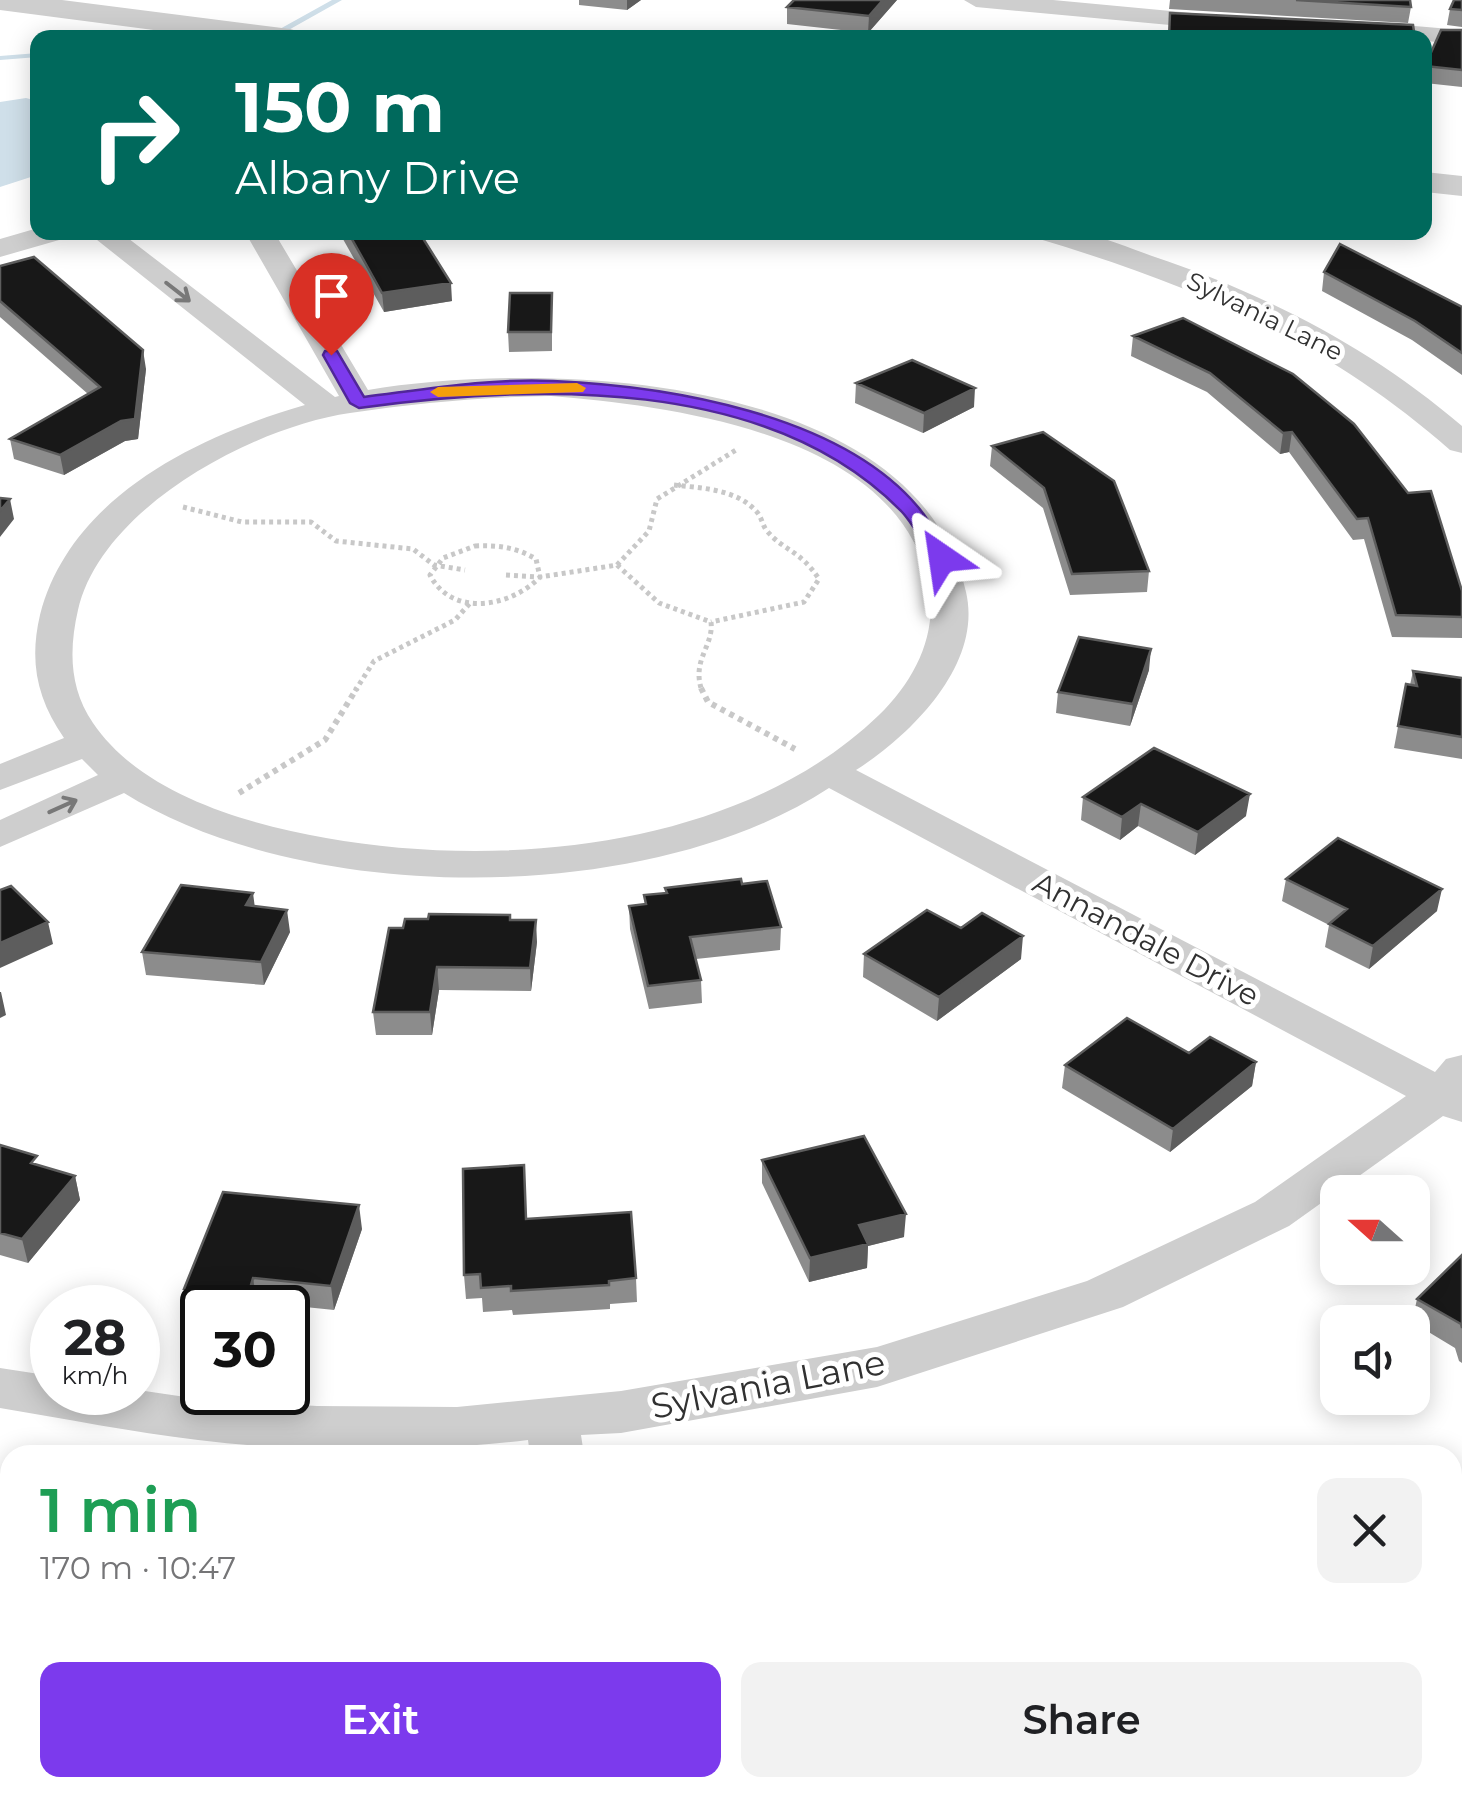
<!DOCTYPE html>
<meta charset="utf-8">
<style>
:root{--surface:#fff;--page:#f2f2f2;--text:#202124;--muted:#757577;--accent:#7c3aed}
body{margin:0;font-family:Montserrat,sans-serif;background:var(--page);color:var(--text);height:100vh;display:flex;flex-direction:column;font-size:38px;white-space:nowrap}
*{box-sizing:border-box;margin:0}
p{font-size:32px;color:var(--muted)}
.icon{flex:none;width:55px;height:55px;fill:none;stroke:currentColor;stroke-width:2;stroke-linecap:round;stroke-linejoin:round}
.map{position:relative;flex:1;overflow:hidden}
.drawer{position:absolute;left:0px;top:1445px;width:1462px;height:352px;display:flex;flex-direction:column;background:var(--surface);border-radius:30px 30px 0 0;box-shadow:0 5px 25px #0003}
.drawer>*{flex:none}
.banner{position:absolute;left:30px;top:30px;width:1402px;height:210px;border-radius:20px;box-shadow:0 5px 25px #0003;background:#00695c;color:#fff;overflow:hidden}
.needle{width:65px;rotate:291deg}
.controls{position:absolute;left:1320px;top:1175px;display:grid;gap:20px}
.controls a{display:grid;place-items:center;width:110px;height:110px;border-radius:20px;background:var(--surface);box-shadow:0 5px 25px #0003;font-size:50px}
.speed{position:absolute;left:30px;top:1285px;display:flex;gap:20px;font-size:50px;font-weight:700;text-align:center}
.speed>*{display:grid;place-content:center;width:130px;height:130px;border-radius:50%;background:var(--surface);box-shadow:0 5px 25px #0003;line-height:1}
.speed small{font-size:25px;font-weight:400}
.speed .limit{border:5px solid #111;border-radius:15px;background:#fff;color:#111}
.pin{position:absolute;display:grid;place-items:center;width:85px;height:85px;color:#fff;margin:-102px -42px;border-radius:50% 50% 50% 0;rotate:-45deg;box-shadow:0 0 10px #0007}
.pin .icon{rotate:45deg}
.me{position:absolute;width:110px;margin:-55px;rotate:328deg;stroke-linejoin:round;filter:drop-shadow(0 0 8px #0008)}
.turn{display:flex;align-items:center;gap:35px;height:210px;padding:0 40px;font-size:45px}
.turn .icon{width:130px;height:130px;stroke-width:2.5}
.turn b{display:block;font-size:70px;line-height:85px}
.round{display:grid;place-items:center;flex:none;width:105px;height:105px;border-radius:20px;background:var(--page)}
.summary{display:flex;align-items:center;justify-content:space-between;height:170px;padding:0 40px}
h1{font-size:60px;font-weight:600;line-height:75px;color:#1e9e55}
.action{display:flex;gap:20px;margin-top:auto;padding:20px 40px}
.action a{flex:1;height:115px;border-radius:20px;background:var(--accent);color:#fff;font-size:40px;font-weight:600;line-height:115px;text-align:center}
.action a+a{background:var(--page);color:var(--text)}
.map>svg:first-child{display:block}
.water{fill:#cfdfe9}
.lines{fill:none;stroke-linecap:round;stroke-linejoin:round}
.stream{fill:#cfdfe9;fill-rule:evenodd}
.path-far1{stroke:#c8c8c8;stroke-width:5;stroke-dasharray:4 4;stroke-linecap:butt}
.path{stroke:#c8c8c8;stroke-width:6;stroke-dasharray:5 5;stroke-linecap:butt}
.minor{fill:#cecece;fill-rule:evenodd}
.tertiary{fill:#cecece;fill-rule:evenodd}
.wall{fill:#8c8c8c}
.shaded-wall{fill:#5d5d5d}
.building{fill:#181818;stroke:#5d5d5d;stroke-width:2.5}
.oneway{stroke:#787878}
.route{fill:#7c3aed;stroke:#51269a;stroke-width:2.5}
.slow{fill:#f59e0b}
.labels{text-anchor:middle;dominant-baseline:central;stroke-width:10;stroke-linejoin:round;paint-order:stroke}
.far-street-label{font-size:25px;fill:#313131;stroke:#fff}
.street-label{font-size:30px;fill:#313131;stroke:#fff}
.near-street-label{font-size:35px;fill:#313131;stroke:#fff}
</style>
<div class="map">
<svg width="1462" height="1797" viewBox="0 0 1462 1797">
<rect width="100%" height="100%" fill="#fff"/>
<path class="water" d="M 26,98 L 37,101 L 37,175 L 0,187 L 0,102 Z"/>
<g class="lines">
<path class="stream" d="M 332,0 L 342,0 L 276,37 L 269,35 Z
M 38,53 L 38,57 L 0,60 L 0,56 Z"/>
<path class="path-far1" d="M 674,485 C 701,488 736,489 756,511 C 762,517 762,525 767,531 C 784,551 800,550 819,579 L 804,602 L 711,622
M 183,507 L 242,522 L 311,522 L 336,541 L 413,549 L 434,565 L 465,570
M 475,546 C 497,545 516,547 536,559 L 540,577 C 511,607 452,618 430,575 L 443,558 Z
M 617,565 L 649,531 L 657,499 L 736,450
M 506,575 L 540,577 L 617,565 L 659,603 L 711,622 C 714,646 691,660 702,691
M 355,691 L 374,661 L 455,620 L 471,602"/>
<path class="path" d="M 701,688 L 708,702 L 795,749
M 239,793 L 325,740 L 357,688"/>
<path class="minor" d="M 964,0 L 1053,0 L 1224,16 L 1236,23 L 1224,30 L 976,7 Z
M 1355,21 L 1462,30 L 1462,44 L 1425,41 L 1425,38 L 1346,33 L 1343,28 Z
M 38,228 L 38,232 L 70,232 L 66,238 L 0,257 L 0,239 Z
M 87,232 L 120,232 L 335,397 L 339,396 L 245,232 L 274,232 L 368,390 C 544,360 916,372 966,592 C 983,664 911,735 856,770 L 1435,1072 L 1446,1059 L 1462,1055 L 1462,1122 L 1443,1116 L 1289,1226 L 1123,1307 L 877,1387 L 621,1433 L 581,1435 L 584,1455 L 530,1455 L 528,1440 C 420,1453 306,1453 198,1440 C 132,1432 66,1419 0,1408 L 0,1368 L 52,1376 L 52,1392 L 138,1390 L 199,1399 L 317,1406 L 457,1407 L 621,1391 L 877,1347 L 1087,1281 L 1255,1202 L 1406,1096 L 829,788 C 649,906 307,907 124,793 L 0,847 L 0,820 L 98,775 L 82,759 L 0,790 L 0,764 L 64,738 C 37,699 29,662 40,615 C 70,497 198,436 305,405 ZM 551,396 C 673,406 896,434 928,581 C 939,632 916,679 879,715 C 741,848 506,870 326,838 C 246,824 141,794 93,723 C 69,688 69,649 78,610 C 101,508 253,427 350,413 C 416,403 483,397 551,396 Z
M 1032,232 C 1047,232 1064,230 1078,233 C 1103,236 1129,248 1152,256 C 1266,294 1371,348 1462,426 L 1462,453 L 1450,450 C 1326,341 1193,285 1036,238 Z
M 428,1788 L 490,1788 L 485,1797 L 423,1797 Z"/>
<path class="tertiary" d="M 0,0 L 62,0 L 290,29 L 301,32 L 305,38 L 215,38 L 0,10 Z
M 1425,172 L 1462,176 L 1462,196 L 1425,192 Z"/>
</g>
<path class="wall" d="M 579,0 L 641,0 L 627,10 L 579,5 Z
M 897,0 L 868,33 L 787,24 L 787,7 Z
M 1170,0 L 1410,0 L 1411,7 L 1408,23 L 1169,9 Z
M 1462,0 L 1462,27 L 1447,25 L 1450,9 Z
M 1462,30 L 1462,87 L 1425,83 L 1425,64 Z
M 339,232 L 419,232 L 452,301 L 384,312 Z
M 0,266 L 146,369 L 138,439 L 125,441 L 64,475 L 14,459 L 10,439 L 88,394 L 0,317 Z
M 1324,272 L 1462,307 L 1462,375 L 1412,340 L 1322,291 Z
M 552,293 L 552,351 L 509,352 L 508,332 Z
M 1183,318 L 1462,591 L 1462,638 L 1392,637 L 1364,539 L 1353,540 L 1289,452 L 1280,454 L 1207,392 L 1131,356 L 1133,336 Z
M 856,383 L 974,407 L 923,433 L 855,403 Z
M 992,446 L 1149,571 L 1147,592 L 1070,595 L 1043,508 L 990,466 Z
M 1149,670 L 1130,726 L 1056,713 L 1058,692 Z
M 1413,671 L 1462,678 L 1462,759 L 1394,748 L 1406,684 L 1410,685 Z
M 1083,797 L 1246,816 L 1195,855 L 1138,826 L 1120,840 L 1081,820 Z
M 1286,879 L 1437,911 L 1369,969 L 1325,947 L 1329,925 L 1282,901 Z
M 742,884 L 781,927 L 780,950 L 696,959 L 701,980 L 702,1003 L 649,1009 L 630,929 L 629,906 L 645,904 L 644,895 L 666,893 L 665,888 Z
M 254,906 L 290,932 L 264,985 L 146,975 L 142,952 Z
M 511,920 L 537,942 L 531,991 L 439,990 L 432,1035 L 376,1035 L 373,1012 L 403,928 Z
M 961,928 L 1021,959 L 937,1021 L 863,977 L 864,954 Z
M 1189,1053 L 1256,1062 L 1252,1086 L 1170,1152 L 1062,1088 L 1065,1065 Z
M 0,1145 L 40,1166 L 75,1176 L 80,1200 L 28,1263 L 0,1255 Z
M 762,1160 L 904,1237 L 868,1246 L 867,1268 L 809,1282 L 762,1183 Z
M 527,1219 L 636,1278 L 637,1302 L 610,1304 L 610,1309 L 513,1315 L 512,1310 L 483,1312 L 482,1298 L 466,1299 L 464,1275 Z
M 362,1229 L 334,1310 L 257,1302 L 256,1308 L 202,1308 L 202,1314 L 189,1313 L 184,1289 Z
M 1462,1255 L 1462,1363 L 1459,1361 L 1455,1348 L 1412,1322 L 1417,1299 Z
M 0,1485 L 10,1487 L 10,1628 L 0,1626 Z"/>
<path class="shaded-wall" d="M 627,0 L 641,0 L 627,10 Z
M 883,0 L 897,0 L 868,33 L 869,16 Z
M 451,283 L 452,301 L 384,312 L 382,293 Z
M 143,350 L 146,369 L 138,439 L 125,441 L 64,475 L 60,455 L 121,421 Z
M 975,388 L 974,407 L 923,433 L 924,413 Z
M 1292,432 L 1289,452 L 1280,454 L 1283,433 Z
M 10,499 L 14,519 L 0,537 L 0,511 Z
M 1151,649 L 1149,670 L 1130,726 L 1133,704 Z
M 1250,794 L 1246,816 L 1195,855 L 1198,832 Z
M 1141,804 L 1138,826 L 1120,840 L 1122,817 Z
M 1442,889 L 1437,911 L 1369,969 L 1373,946 Z
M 253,893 L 256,916 L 246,905 Z
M 287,910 L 290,932 L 264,985 L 261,962 Z
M 536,920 L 537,942 L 531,991 L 530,968 Z
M 48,922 L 53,944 L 0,968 L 0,943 Z
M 1023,936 L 1021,959 L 937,1021 L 939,997 Z
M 437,967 L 439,990 L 432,1035 L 430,1012 Z
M 0,992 L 1,992 L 6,1015 L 0,1018 Z
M 1256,1062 L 1252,1086 L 1170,1152 L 1173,1129 Z
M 75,1176 L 80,1200 L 28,1263 L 22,1239 Z
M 359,1205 L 362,1229 L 334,1310 L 331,1286 Z
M 906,1214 L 904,1237 L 868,1246 L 867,1268 L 809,1282 L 810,1258 L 859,1225 Z
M 253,1278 L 257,1302 L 256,1308 L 250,1308 L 248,1295 Z"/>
<path class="building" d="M 794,0 L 883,0 L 869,16 L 787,7 Z
M 1296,0 L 1410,0 L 1411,7 Z
M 1454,0 L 1462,0 L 1462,10 L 1450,9 Z
M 1170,13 L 1413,25 L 1415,38 L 1169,38 Z
M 1441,30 L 1462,30 L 1462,70 L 1425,66 Z
M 348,232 L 419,232 L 451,283 L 382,293 Z
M 1340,244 L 1462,307 L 1462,353 L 1415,321 L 1324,272 Z
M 34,257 L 143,350 L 135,419 L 121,421 L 60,455 L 10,439 L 100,387 L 0,301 L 0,266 Z
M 510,293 L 552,293 L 551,332 L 508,332 Z
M 1183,318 L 1293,374 L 1354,424 L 1408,493 L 1431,491 L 1462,591 L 1462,617 L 1396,615 L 1368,518 L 1357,519 L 1292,432 L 1283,433 L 1210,373 L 1133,336 Z
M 912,360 L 975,388 L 924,413 L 856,383 Z
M 1043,432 L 1114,481 L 1149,571 L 1072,574 L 1044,488 L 992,446 Z
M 0,498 L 10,499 L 0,511 Z
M 1079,637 L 1151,649 L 1133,704 L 1058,692 Z
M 1413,671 L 1462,678 L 1462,737 L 1398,726 L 1406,684 L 1417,686 Z
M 1154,748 L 1250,794 L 1198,832 L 1141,804 L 1122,817 L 1083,797 Z
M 1338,838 L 1442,889 L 1373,946 L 1329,924 L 1347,909 L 1286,879 Z
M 741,879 L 742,884 L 767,881 L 781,927 L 690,937 L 701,980 L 648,986 L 629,906 L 646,904 L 644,895 L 667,893 L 665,888 Z
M 181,885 L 253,893 L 246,905 L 287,910 L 261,962 L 142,952 Z
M 11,886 L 48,922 L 0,943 L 0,890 Z
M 927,910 L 961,928 L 982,913 L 1023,936 L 939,997 L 864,954 Z
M 429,914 L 510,915 L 510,920 L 536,920 L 530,968 L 437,967 L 430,1012 L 373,1012 L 389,928 L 403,928 L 405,919 L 428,919 Z
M 1127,1018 L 1189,1053 L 1210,1037 L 1256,1062 L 1173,1129 L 1065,1065 Z
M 864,1136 L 906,1214 L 859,1225 L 868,1244 L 810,1258 L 762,1160 Z
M 0,1145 L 37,1156 L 31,1163 L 75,1176 L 22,1239 L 0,1233 Z
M 524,1165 L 526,1219 L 631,1212 L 636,1278 L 609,1281 L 609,1285 L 511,1291 L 511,1286 L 481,1288 L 480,1274 L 464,1275 L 463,1169 Z
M 223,1192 L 359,1205 L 331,1286 L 253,1278 L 248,1295 L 184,1289 Z
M 1462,1255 L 1462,1328 L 1461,1324 L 1417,1299 Z
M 0,1485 L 10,1487 L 10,1605 L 0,1603 Z
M 637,1788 L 751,1788 L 748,1797 L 634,1797 Z
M 611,1791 L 630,1797 L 608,1797 Z"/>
<defs><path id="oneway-shaft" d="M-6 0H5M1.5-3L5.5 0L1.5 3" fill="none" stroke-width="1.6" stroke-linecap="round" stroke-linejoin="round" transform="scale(2.5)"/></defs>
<g class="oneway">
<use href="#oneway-shaft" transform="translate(178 292) rotate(38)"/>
<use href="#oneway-shaft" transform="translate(63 806) rotate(-24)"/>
</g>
<path class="route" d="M 325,351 L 337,351 L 364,397 C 427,389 490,378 553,381 C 668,386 840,414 918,507 C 931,522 941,542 951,558 L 942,564 L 935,563 C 924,546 915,526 902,512 C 769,375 532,384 359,408 L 350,403 L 323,355 Z"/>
<path class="slow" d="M 577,383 L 586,388 L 583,392 L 438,397 L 430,392 L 438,387 Z"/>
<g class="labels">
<g class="far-street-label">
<text transform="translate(1265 316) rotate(26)">Sylvania Lane</text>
</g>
<g class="street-label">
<text transform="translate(1146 939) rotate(28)">Annandale Drive</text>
</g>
<g class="near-street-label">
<text transform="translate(768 1384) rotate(-11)">Sylvania Lane</text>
</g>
</g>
</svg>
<div class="controls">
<a><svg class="needle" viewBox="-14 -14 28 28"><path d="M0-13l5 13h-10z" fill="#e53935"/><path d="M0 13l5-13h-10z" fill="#757577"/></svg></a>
<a><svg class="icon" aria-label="sound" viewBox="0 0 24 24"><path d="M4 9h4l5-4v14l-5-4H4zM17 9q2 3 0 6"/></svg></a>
</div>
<div class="speed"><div>28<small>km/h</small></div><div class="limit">30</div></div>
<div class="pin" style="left:331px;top:355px;background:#d93025"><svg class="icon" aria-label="arrive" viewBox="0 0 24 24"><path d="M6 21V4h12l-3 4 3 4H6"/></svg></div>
<svg class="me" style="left:942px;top:558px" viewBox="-20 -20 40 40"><path d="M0-17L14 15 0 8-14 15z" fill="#7c3aed" stroke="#fff" stroke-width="4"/></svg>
<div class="banner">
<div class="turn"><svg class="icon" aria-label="right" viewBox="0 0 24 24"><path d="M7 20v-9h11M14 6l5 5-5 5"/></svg><div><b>150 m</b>Albany Drive</div></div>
</div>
<section class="drawer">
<div class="summary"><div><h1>1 min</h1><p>170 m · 10:47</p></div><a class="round"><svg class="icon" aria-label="close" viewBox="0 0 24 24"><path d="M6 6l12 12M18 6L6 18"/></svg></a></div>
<div class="action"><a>Exit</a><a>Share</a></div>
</section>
</div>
